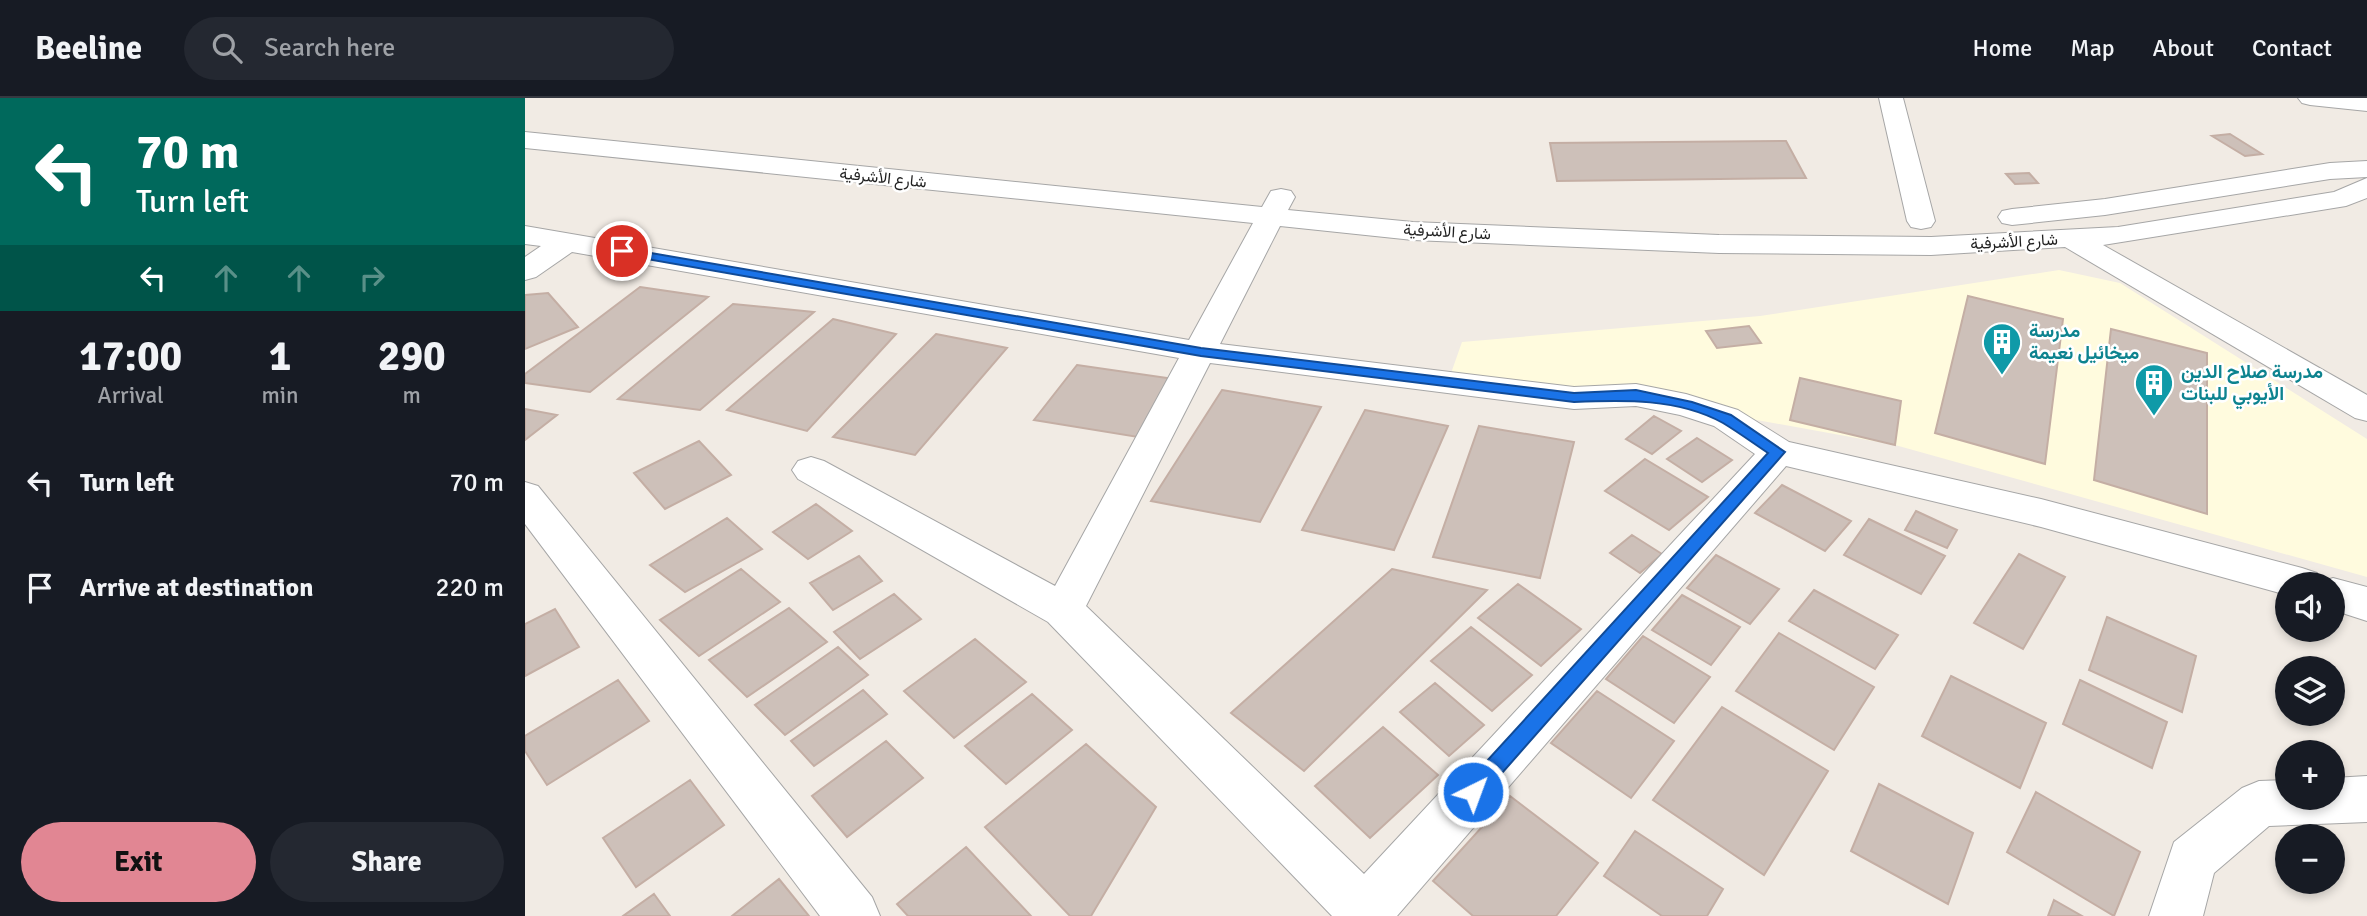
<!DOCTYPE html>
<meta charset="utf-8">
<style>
:root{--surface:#171b24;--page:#242831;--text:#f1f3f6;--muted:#9ea1a6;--line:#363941;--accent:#e18693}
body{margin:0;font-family:Signika,Vazirmatn,sans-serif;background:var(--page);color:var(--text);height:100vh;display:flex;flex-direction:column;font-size:26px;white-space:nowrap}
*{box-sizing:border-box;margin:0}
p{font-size:23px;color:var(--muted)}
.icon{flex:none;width:38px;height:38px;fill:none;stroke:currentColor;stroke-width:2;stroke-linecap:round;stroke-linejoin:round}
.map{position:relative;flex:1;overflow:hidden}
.sheet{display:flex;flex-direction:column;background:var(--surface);width:525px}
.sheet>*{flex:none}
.top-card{background:#00695c;color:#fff;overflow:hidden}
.fabs{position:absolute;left:1750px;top:474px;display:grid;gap:14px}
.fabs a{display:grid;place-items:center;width:70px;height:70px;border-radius:50%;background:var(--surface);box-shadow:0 4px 10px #0003;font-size:35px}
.pin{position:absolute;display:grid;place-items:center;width:60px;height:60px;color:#fff;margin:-30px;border:4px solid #fff;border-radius:50%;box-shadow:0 2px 7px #0007}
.me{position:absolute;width:77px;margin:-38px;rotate:42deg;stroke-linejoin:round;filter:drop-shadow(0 0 5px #0008)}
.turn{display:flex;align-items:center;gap:24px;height:147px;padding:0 21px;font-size:32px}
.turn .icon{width:91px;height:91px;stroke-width:2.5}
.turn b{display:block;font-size:49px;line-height:60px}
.lanes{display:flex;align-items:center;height:66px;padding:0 21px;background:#0003;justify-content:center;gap:35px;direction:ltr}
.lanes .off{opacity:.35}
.eta{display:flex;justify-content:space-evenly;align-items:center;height:119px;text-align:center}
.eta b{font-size:42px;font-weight:700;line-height:49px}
.cta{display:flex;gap:14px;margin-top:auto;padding:14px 21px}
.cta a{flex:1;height:80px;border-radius:42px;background:var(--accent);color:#111;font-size:28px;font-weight:700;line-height:80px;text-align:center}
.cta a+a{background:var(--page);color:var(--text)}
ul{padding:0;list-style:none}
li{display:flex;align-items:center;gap:21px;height:105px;padding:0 21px}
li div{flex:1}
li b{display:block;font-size:26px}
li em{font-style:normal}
header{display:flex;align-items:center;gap:42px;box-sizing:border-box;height:98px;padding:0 35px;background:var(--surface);border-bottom:2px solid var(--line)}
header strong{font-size:33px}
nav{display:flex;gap:38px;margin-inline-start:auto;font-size:24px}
.search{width:490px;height:63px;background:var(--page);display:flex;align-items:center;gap:18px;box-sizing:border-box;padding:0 24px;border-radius:38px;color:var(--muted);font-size:26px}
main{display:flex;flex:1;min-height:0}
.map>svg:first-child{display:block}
.education{fill:#fffbde}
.building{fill:#cdc0b9;stroke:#c4aea4;stroke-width:2}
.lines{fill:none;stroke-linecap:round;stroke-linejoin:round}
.minor-casing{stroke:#a6a6a6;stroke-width:2}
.minor{fill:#fff;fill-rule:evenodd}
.route{fill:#1a73e8;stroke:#114b97;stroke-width:2}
.labels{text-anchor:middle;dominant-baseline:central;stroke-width:5;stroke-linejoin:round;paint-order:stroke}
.far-street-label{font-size:16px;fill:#1f1f1f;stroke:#fff}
.culture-label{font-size:19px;font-weight:bold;fill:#0d838f;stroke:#fff;text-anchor:start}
</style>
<header>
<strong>Beeline</strong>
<div class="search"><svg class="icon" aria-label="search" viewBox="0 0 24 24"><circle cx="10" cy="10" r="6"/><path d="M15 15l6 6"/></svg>Search here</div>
<nav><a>Home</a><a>Map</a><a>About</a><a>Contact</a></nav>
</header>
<main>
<section class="sheet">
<div class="top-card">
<div class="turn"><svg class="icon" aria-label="left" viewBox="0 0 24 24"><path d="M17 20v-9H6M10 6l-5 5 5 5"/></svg><div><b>70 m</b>Turn left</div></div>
<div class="lanes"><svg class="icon" aria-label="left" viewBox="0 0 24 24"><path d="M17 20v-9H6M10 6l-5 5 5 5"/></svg><svg class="icon off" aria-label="ahead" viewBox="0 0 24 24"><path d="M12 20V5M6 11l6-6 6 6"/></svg><svg class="icon off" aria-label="ahead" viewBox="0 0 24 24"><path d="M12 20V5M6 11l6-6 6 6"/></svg><svg class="icon off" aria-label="right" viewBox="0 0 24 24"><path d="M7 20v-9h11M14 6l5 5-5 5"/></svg></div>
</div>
<div class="eta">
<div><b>17:00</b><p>Arrival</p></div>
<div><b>1</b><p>min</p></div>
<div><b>290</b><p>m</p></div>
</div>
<ul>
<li><svg class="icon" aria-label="left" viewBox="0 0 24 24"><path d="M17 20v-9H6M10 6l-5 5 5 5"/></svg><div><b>Turn left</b></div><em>70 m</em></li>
<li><svg class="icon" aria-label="arrive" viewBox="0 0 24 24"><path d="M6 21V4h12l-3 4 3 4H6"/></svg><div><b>Arrive at destination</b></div><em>220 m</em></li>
</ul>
<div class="cta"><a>Exit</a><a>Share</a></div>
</section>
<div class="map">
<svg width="1842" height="818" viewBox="0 0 1842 818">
<rect width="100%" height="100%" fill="#f1ebe4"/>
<path class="education" d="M 1534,172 L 1595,185 L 1842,341 L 1842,479 L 1370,347 L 1133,304 L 925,278 L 937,244 L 1235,218 Z"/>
<path class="building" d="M 1705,36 L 1737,56 L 1720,58 L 1687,38 Z
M 1261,43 L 1281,80 L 1032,83 L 1025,45 Z
M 1504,75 L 1513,85 L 1490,86 L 1481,76 Z
M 115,189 L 183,199 L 65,294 L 0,285 L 0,276 Z
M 23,195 L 53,229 L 0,251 L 0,197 Z
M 1443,198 L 1538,221 L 1520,366 L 1410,335 Z
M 208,206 L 289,214 L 175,312 L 93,301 Z
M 308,221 L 371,236 L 282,333 L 202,312 Z
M 1224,228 L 1236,245 L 1192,250 L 1181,233 Z
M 1586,231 L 1682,255 L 1682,416 L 1569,382 Z
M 411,236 L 482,250 L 390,357 L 308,339 Z
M 552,267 L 656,282 L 619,340 L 509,322 Z
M 1275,280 L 1376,303 L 1370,347 L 1265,322 Z
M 697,292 L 796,309 L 735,424 L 626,403 Z
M 0,311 L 32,317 L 0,342 Z
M 840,312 L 923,328 L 869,452 L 777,432 Z
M 1129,318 L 1156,333 L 1127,356 L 1101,341 Z
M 954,328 L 1049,344 L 1015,480 L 908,459 Z
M 1172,340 L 1207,362 L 1177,384 L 1142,361 Z
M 174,343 L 206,377 L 140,411 L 109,375 Z
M 1120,361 L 1183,399 L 1144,432 L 1080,393 Z
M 1257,387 L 1326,423 L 1300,453 L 1230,415 Z
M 291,406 L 327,433 L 283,461 L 248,434 Z
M 1391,413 L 1432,432 L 1422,450 L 1380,432 Z
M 202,420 L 237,451 L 160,494 L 125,467 Z
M 1344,421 L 1420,458 L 1396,496 L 1319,457 Z
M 1107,437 L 1137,456 L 1115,475 L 1085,455 Z
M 1494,456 L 1540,479 L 1498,551 L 1449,525 Z
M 1191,457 L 1254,491 L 1225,526 L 1162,490 Z
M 334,458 L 357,483 L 308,512 L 285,485 Z
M 216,471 L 255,504 L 174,558 L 135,522 Z
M 867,471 L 962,492 L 779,673 L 706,615 Z
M 993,486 L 1056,531 L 1016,568 L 953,520 Z
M 1289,492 L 1373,537 L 1350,571 L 1264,523 Z
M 369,496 L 396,521 L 335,561 L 309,534 Z
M 1157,497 L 1215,529 L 1186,567 L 1127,532 Z
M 264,510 L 302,544 L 222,599 L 184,562 Z
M 30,511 L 54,549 L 0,578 L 0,526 Z
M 1582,519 L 1671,558 L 1657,614 L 1564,572 Z
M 946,529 L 1007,577 L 967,613 L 906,563 Z
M 1254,535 L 1349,589 L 1309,652 L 1211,593 Z
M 1118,538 L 1185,579 L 1149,625 L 1081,581 Z
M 450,541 L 501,584 L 429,640 L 379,593 Z
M 313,549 L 343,577 L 260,637 L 230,607 Z
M 1426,578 L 1521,625 L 1495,690 L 1397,638 Z
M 93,582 L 124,623 L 22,687 L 0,653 L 0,638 Z
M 1555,582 L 1642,624 L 1627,670 L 1538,626 Z
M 910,585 L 959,627 L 924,658 L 875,614 Z
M 338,592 L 362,616 L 289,668 L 266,643 Z
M 1072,593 L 1149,643 L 1106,700 L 1026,645 Z
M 507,596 L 547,632 L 481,686 L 440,648 Z
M 1197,609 L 1303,673 L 1239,777 L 1128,702 Z
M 858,629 L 913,677 L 845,740 L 790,688 Z
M 361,643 L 398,680 L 322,739 L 287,698 Z
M 561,646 L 631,709 L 566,818 L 545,818 L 460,729 Z
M 165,682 L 199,727 L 111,789 L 78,740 Z
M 1354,686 L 1448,735 L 1423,806 L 1326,753 Z
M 1511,694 L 1615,754 L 1589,818 L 1482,754 Z
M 985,698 L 1073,765 L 1031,818 L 948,818 L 908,783 Z
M 1110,733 L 1198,791 L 1182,818 L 1137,818 L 1079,778 Z
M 441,749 L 506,818 L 383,818 L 372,806 Z
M 254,781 L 284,818 L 207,818 Z
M 129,796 L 145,818 L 98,818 Z
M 1529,802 L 1557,818 L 1523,818 Z"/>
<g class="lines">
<g class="minor-casing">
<path id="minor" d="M 1354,0 L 1378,0 L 1410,123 L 1406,129 L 1396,131 L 1386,129 L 1382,123 Z
M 1773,0 L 1842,0 L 1842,13 L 1785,7 L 1777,5 Z
M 0,34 L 737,109 L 746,93 L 756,91 L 766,93 L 770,99 L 763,112 L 888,124 L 1194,137 L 1406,139 L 1593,129 L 1809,94 L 1842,80 L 1842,100 L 1821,108 L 1578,147 L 1842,297 L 1842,323 L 1830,320 L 1540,149 L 1406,157 L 1194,155 L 888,142 L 755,128 L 695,246 L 1049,289 L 1111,286 L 1161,296 L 1213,312 L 1264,344 L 1516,401 L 1777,470 L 1792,475 L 1796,484 L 1808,480 L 1842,489 L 1842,523 L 1808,512 L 1808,486 L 1762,486 L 1762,497 L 1516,429 L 1261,368 L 872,818 L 807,818 L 523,524 L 273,381 L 267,372 L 273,363 L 286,359 L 299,363 L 530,488 L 654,260 L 47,154 L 11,179 L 0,182 L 0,159 L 16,148 L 0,146 L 0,128 L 664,242 L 728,125 L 0,50 ZM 685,265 L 1049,311 L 1111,308 L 1155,317 L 1189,328 L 1230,356 L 839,776 L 561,508 Z
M 1842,63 L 1842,79 L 1805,81 L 1580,117 L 1487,127 L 1477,125 L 1473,119 L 1477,113 L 1487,111 L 1580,101 L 1805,65 Z
M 0,384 L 13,388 L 347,799 L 355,818 L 295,818 L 0,426 Z
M 1842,678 L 1842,724 L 1744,728 L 1689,775 L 1678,818 L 1624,818 L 1649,744 L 1717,690 L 1734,683 L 1762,682 L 1762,700 L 1808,700 L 1808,680 Z"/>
</g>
<use href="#minor" class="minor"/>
</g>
<path class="route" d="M 97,150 L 676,250 L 1049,295 L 1111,292 L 1167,304 L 1206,317 L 1260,354 L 955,700 L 948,703 L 940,700 L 938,694 L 940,687 L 1243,355 C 1228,345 1213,334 1198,325 C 1153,300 1098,302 1049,304 L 676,258 L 93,156 L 93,151 Z"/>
<defs>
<g id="building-pin" transform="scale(2.0125)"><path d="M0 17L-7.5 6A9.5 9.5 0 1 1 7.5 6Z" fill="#0f9aa8" stroke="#fff"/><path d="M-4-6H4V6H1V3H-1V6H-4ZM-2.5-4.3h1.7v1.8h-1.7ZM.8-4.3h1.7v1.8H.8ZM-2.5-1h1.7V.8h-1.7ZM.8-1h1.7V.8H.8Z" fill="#fff"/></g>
</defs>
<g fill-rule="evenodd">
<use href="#building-pin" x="1477" y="244"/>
<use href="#building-pin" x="1629" y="285"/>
</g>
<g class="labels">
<g class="far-street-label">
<text transform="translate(358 80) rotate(6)">شارع الأشرفية</text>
<text transform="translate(922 134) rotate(3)">شارع الأشرفية</text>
<text transform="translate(1489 144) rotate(-3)">شارع الأشرفية</text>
</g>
<g class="culture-label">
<text x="1504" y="233">مدرسة<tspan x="1504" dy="22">ميخائيل نعيمة</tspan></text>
<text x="1656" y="274">مدرسة صلاح الدين<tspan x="1656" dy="22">الأيوبي للبنات</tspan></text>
</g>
</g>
</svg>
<div class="fabs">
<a><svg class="icon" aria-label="sound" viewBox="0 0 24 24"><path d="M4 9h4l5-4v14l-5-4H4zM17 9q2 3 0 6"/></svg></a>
<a><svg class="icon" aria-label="layers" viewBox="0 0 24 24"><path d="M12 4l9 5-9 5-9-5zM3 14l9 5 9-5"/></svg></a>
<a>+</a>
<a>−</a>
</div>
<div class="pin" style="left:97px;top:153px;background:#d93025"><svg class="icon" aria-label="arrive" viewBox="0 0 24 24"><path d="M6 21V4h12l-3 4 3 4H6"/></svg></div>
<svg class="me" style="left:948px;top:694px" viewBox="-20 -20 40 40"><circle r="17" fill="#1a73e8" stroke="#fff" stroke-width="3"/><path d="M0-11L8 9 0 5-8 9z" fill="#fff"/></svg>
</div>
</main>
